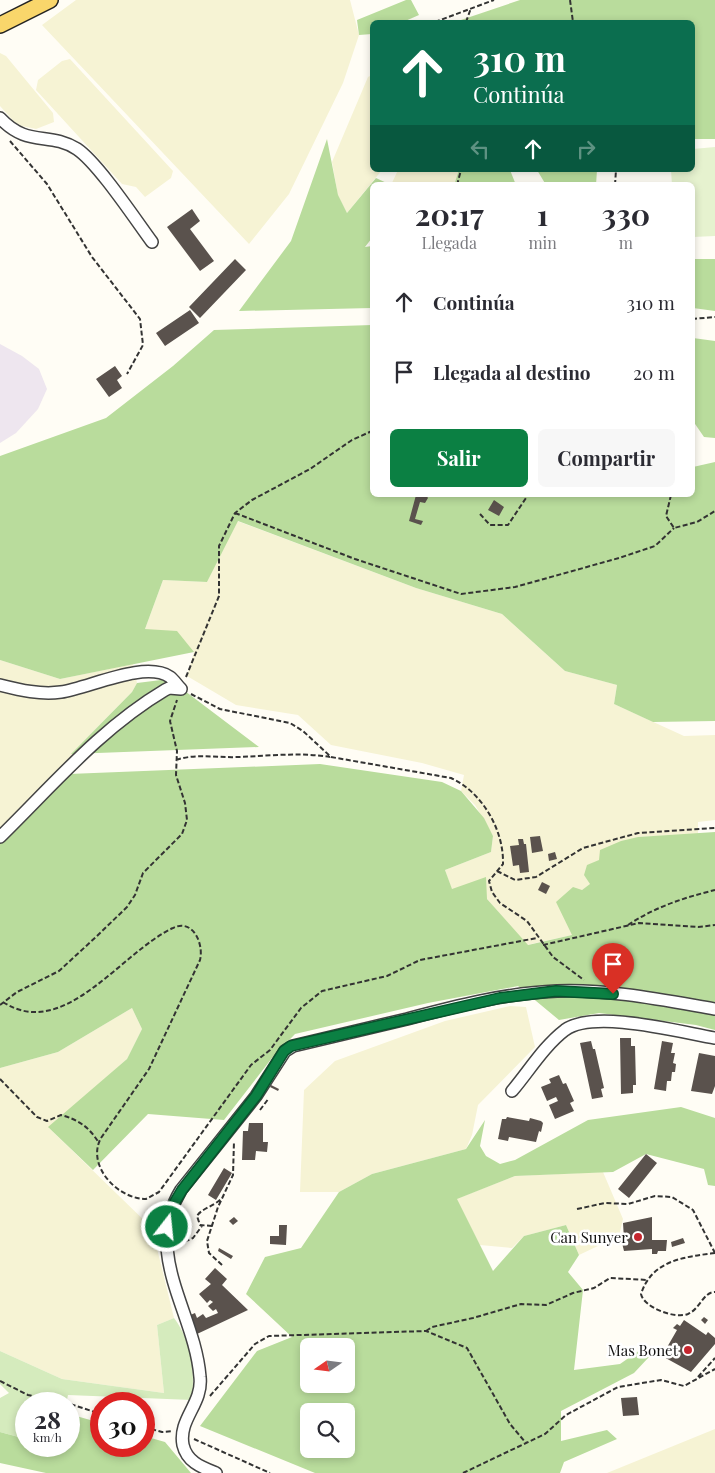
<!DOCTYPE html>
<html lang="es">
<meta charset="utf-8">
<style>
:root{--surface:#fff;--page:#f7f7f7;--text:#2b2b33;--muted:#7c7c81;--accent:#0b8043}
body{margin:0;font-family:"Playfair Display",serif;background:var(--page);color:var(--text);height:100vh;display:flex;flex-direction:column;font-size:19px;white-space:nowrap}
*{box-sizing:border-box;margin:0}
p{font-size:16px;color:var(--muted)}
.icon{flex:none;width:28px;height:28px;fill:none;stroke:currentColor;stroke-width:2;stroke-linecap:round;stroke-linejoin:round}
.map{position:relative;flex:1;overflow:hidden}
.side{position:absolute;left:370px;top:182px;width:325px;height:315px;display:flex;flex-direction:column;background:var(--surface);border-radius:8px;box-shadow:0 2px 8px #0003}
.side>*{flex:none}
.guide{position:absolute;left:370px;top:20px;width:325px;height:152px;border-radius:8px;box-shadow:0 2px 8px #0003;background:#0b6e4f;color:#fff;overflow:hidden}
.needle{width:32px;rotate:256deg}
.buttons{position:absolute;left:300px;top:1338px;display:grid;gap:10px}
.buttons a{display:grid;place-items:center;width:55px;height:55px;border-radius:8px;background:var(--surface);box-shadow:0 2px 8px #0003;font-size:25px}
.speed{position:absolute;left:15px;top:1392px;display:flex;gap:10px;font-size:25px;font-weight:700;text-align:center}
.speed>*{display:grid;place-content:center;width:65px;height:65px;border-radius:50%;background:var(--surface);box-shadow:0 2px 8px #0003;line-height:1}
.speed small{font-size:12px;font-weight:400}
.speed .limit{border:8px solid #d22;background:#fff;color:#111}
.pin{position:absolute;display:grid;place-items:center;width:42px;height:42px;color:#fff;margin:-51px -21px;border-radius:50% 50% 50% 0;rotate:-45deg;box-shadow:0 0 5px #0007}
.pin .icon{rotate:45deg}
.me{position:absolute;width:55px;margin:-28px;rotate:16deg;stroke-linejoin:round;filter:drop-shadow(0 0 4px #0008)}
.turn{display:flex;align-items:center;gap:18px;height:105px;padding:0 20px;font-size:22px}
.turn .icon{width:65px;height:65px;stroke-width:2.5}
.turn b{display:block;font-size:35px;line-height:42px}
.lanes{display:flex;align-items:center;height:48px;padding:0 20px;background:#0003;justify-content:center;gap:25px;direction:ltr}
.lanes .off{opacity:.35}
.eta{display:flex;justify-content:space-evenly;align-items:center;height:85px;text-align:center}
.eta b{font-size:30px;font-weight:700;line-height:35px}
.primary-button{display:flex;gap:10px;margin-top:auto;padding:10px 20px}
.primary-button a{flex:1;height:58px;border-radius:8px;background:var(--accent);color:#fff;font-size:20px;font-weight:700;line-height:58px;text-align:center}
.primary-button a+a{background:var(--page);color:var(--text)}
ul{padding:0;list-style:none}
li{display:flex;align-items:center;gap:15px;height:70px;padding:0 20px}
li div{flex:1}
li b{display:block;font-size:19px}
li em{font-style:normal}
.map>svg:first-child{display:block}
.industrial{fill:#eee6ef}
.farmland{fill:#f6f3d4}
.green{fill:#d5ebbd}
.forest{fill:#b9dc9c;fill-rule:evenodd}
.pitch{fill:#e6f2cf}
.building{fill:#5a524d}
.lines{fill:none;stroke-linecap:round;stroke-linejoin:round}
.minor-casing{stroke:#444;stroke-width:14}
.major-casing{stroke:#222;stroke-width:18}
.path{stroke:#333;stroke-width:2;stroke-dasharray:5 2.5;stroke-linecap:butt}
.minor{stroke:#fff;stroke-width:11}
.major{stroke:#f9d66b;stroke-width:15}
.route-casing{stroke:#07532c;stroke-width:12}
.route{stroke:#0b8043;stroke-width:9}
.poi-dot{fill:#c4262e;stroke:#fff;stroke-width:2}
.labels{text-anchor:middle;dominant-baseline:central;stroke-width:5;stroke-linejoin:round;paint-order:stroke}
.poi-label{font-size:15px;fill:#111;stroke:#fff;text-anchor:end}
</style>
<div class="map">
<svg width="715" height="1473" viewBox="0 0 715 1473">
<rect width="100%" height="100%" fill="#fffdf5"/>
<path class="industrial" d="M 0,344 L 22,356 L 39,369 L 47,389 L 38,409 L 16,433 L 0,443 Z"/>
<path class="farmland" d="M 76,0 L 350,0 L 359,35 L 343,83 L 289,194 L 249,244 L 42,25 Z
M 0,53 L 6,56 L 53,113 L 54,122 L 36,129 L 17,125 L 0,106 Z
M 70,59 L 173,171 L 171,178 L 145,197 L 136,187 L 122,184 L 36,90 L 38,80 L 62,61 Z
M 372,75 L 372,170 L 382,170 L 347,213 L 338,196 L 332,162 L 368,77 Z
M 398,170 L 459,170 L 454,185 L 391,185 Z
M 237,521 L 416,588 L 502,614 L 565,671 L 617,685 L 614,704 L 684,736 L 715,735 L 715,820 L 698,822 L 698,834 L 638,837 L 599,860 L 591,884 L 582,890 L 572,935 L 527,945 L 487,899 L 452,890 L 448,879 L 445,870 L 491,852 L 493,836 L 475,805 L 461,791 L 464,775 L 422,763 L 331,745 L 298,715 L 236,705 L 187,676 L 194,652 L 145,629 L 163,580 L 207,582 Z
M 0,660 L 60,679 L 133,664 L 137,683 L 132,692 L 72,753 L 83,753 L 0,837 Z
M 510,1006 L 526,1007 L 535,1047 L 478,1105 L 472,1135 L 466,1149 L 372,1174 L 339,1192 L 300,1192 L 304,1090 L 335,1061 L 445,1021 Z
M 132,1008 L 142,1029 L 127,1059 L 49,1128 L 152,1228 L 174,1318 L 157,1325 L 164,1393 L 62,1379 L 0,1351 L 0,1068 L 58,1052 Z
M 603,1172 L 623,1219 L 619,1236 L 579,1255 L 566,1225 L 524,1236 L 512,1248 L 480,1245 L 456,1199 L 515,1176 Z
M 715,1429 L 715,1473 L 607,1473 Z"/>
<path class="green" d="M 174,1318 C 192,1342 195,1371 192,1400 L 68,1395 L 66,1404 L 26,1404 L 26,1439 L 0,1432 L 0,1398 L 9,1393 L 0,1384 L 0,1351 L 62,1379 L 164,1393 L 157,1325 Z"/>
<path class="forest" d="M 406,0 L 411,0 L 419,15 L 403,22 L 372,22 L 372,34 L 359,35 L 357,20 Z
M 520,0 L 715,0 L 715,139 L 693,139 L 692,22 L 455,22 Z
M 327,139 L 338,195 L 347,213 L 376,178 L 391,185 L 372,185 L 372,238 L 365,247 L 372,246 L 372,308 L 239,311 L 291,241 Z
M 459,170 L 510,170 L 516,185 L 454,185 Z
M 537,170 L 597,170 L 596,185 L 546,185 Z
M 692,259 L 715,259 L 715,311 L 693,308 Z
M 372,325 L 372,495 L 692,495 L 693,467 L 715,462 L 715,721 L 653,722 L 614,704 L 617,685 L 565,671 L 502,614 L 416,588 L 238,521 L 207,582 L 163,580 L 145,629 L 177,631 L 194,652 L 60,679 L 0,660 L 0,456 L 106,418 L 173,366 L 214,330 Z
M 693,338 L 715,341 L 715,438 L 704,437 L 693,421 Z
M 169,679 L 259,747 L 71,754 L 132,692 L 137,683 Z
M 320,764 L 442,782 L 461,791 L 484,818 L 493,836 L 491,852 L 445,870 L 452,889 L 486,877 L 487,899 L 528,945 L 572,935 L 556,902 L 573,887 L 582,890 L 590,884 L 584,875 L 587,865 L 599,860 L 600,850 L 621,841 L 638,837 L 715,832 L 715,1030 L 696,1025 L 599,1013 L 559,1020 L 518,986 L 428,1003 L 295,1034 L 272,1058 L 224,1120 L 148,1114 L 93,1170 L 48,1127 L 127,1059 L 142,1029 L 132,1008 L 58,1052 L 0,1068 L 0,842 L 69,774 Z
M 681,1107 L 715,1118 L 715,1186 L 708,1185 L 704,1169 L 646,1154 L 613,1172 L 515,1176 L 457,1199 L 493,1271 L 524,1236 L 566,1225 L 579,1255 L 568,1272 L 583,1290 L 574,1370 L 620,1364 L 643,1348 L 649,1357 L 634,1373 L 561,1411 L 561,1441 L 607,1430 L 617,1439 L 564,1462 L 560,1473 L 315,1473 L 200,1426 L 257,1351 L 292,1337 L 246,1294 L 265,1257 L 301,1248 L 339,1192 L 372,1174 L 466,1149 L 485,1120 L 480,1146 L 486,1156 L 500,1164 L 515,1160 L 588,1120 ZM 309,1346 L 346,1346 L 346,1384 L 309,1384 ZM 309,1411 L 346,1411 L 346,1449 L 309,1449 Z
M 69,1414 L 101,1423 L 101,1446 L 144,1446 L 144,1436 L 165,1442 L 191,1473 L 46,1473 L 0,1463 L 0,1432 L 26,1439 L 26,1446 L 69,1446 Z"/>
<path class="pitch" d="M 715,147 L 715,236 L 693,237 L 692,185 L 672,185 L 671,170 L 692,170 L 693,149 Z"/>
<path class="building" d="M 192,209 L 200,221 L 190,229 L 214,261 L 200,271 L 167,227 Z
M 235,259 L 246,270 L 200,318 L 189,307 Z
M 190,310 L 199,323 L 165,346 L 156,333 Z
M 115,366 L 122,376 L 117,380 L 122,388 L 109,397 L 96,379 Z
M 416,495 L 426,495 L 428,498 L 425,503 L 420,502 L 415,519 L 423,521 L 421,525 L 409,521 Z
M 494,500 L 504,507 L 499,516 L 488,510 Z
M 540,836 L 543,851 L 532,853 L 530,837 Z
M 518,839 L 523,839 L 524,844 L 526,844 L 529,872 L 520,873 L 519,865 L 513,866 L 510,846 L 519,845 Z
M 555,852 L 557,859 L 549,861 L 548,854 Z
M 542,882 L 550,886 L 546,894 L 538,890 Z
M 620,1038 L 631,1038 L 631,1046 L 635,1046 L 636,1085 L 633,1085 L 633,1093 L 621,1094 Z
M 591,1041 L 593,1049 L 595,1049 L 604,1088 L 601,1089 L 603,1097 L 592,1099 L 580,1043 Z
M 662,1041 L 673,1043 L 671,1053 L 675,1053 L 673,1063 L 676,1064 L 675,1072 L 672,1072 L 671,1081 L 667,1081 L 666,1091 L 654,1089 Z
M 699,1053 L 715,1056 L 715,1086 L 712,1094 L 691,1091 Z
M 559,1075 L 563,1084 L 566,1083 L 574,1101 L 570,1103 L 574,1111 L 555,1119 L 549,1105 L 558,1101 L 556,1097 L 547,1101 L 541,1087 L 551,1083 L 549,1079 Z
M 271,1085 L 279,1089 L 278,1091 L 270,1087 Z
M 507,1117 L 529,1121 L 530,1118 L 541,1121 L 543,1123 L 541,1132 L 539,1131 L 536,1142 L 509,1137 L 508,1141 L 498,1139 L 502,1119 L 506,1119 Z
M 249,1123 L 263,1123 L 263,1142 L 268,1142 L 267,1152 L 256,1151 L 255,1160 L 242,1160 L 243,1131 L 248,1131 Z
M 646,1154 L 657,1163 L 629,1198 L 618,1189 Z
M 224,1168 L 232,1173 L 216,1200 L 208,1195 Z
M 234,1217 L 238,1221 L 233,1225 L 229,1221 Z
M 652,1217 L 652,1240 L 667,1240 L 666,1251 L 658,1251 L 657,1254 L 652,1254 L 652,1249 L 624,1251 L 621,1239 L 624,1239 L 623,1223 Z
M 279,1225 L 287,1225 L 286,1245 L 270,1244 L 270,1236 L 279,1236 Z
M 683,1238 L 685,1243 L 672,1247 L 671,1242 Z
M 219,1248 L 233,1256 L 231,1259 L 218,1251 Z
M 215,1268 L 227,1279 L 222,1285 L 248,1310 L 197,1334 L 188,1316 L 195,1313 L 197,1318 L 203,1314 L 206,1318 L 218,1313 L 216,1309 L 213,1311 L 208,1306 L 213,1302 L 210,1300 L 207,1303 L 199,1294 L 211,1284 L 205,1279 Z
M 704,1317 L 708,1320 L 705,1324 L 701,1320 Z
M 684,1320 L 706,1335 L 708,1332 L 715,1338 L 715,1344 L 691,1372 L 662,1356 L 677,1330 L 673,1328 L 677,1324 L 680,1326 Z
M 637,1397 L 639,1415 L 623,1416 L 621,1398 Z"/>
<g class="lines">
<g class="minor-casing">
<path id="minor" d="M 0,118 C 28,148 49,131 77,149 C 98,163 135,219 152,242
M 0,685 C 20,690 41,695 61,692 C 89,688 145,660 170,677 C 174,680 177,685 181,689
M 0,837 C 53,785 101,728 165,690 L 169,688 L 181,689
M 512,1091 C 529,1071 544,1046 565,1030 C 594,1009 680,1032 715,1038
M 216,1473 C 201,1467 187,1462 183,1445 C 178,1419 203,1404 200,1377 C 195,1312 142,1254 181,1190 L 256,1096 L 285,1051 L 293,1046 C 331,1037 369,1028 407,1019 C 456,1006 506,993 557,991 C 610,989 663,1000 715,1009"/>
</g>
<g class="major-casing">
<path id="major" d="M 0,25 L 50,0"/>
</g>
<path class="path" d="M 570,0 L 573,22
M 435,22 L 494,0
M 466,22 L 471,8
M 10,141 L 47,184 L 92,257 L 140,319 L 143,345 L 127,374
M 457,185 L 461,170
M 615,185 L 616,170
M 692,319 L 715,317
M 671,495 L 666,516 L 674,528 L 697,522 L 715,511
M 235,513 L 355,559 L 461,594 L 515,587 L 619,558 L 655,546 L 674,528
M 480,514 L 490,525 L 508,525 L 528,495
M 186,677 L 219,596 L 219,546 L 235,513 L 252,500 L 310,469 L 352,440 L 372,431
M 191,694 L 220,709 L 290,723 L 303,731 L 331,757 L 451,778 C 482,792 504,830 503,864 L 489,881 L 492,892 L 500,903 L 527,921 L 553,957 L 584,980
M 176,760 C 197,753 216,758 238,757 C 268,756 300,752 330,757
M 497,871 L 515,880 L 536,877 L 583,848 L 638,833 L 715,828
M 628,925 C 655,907 683,898 715,890
M 543,945 L 639,923 L 698,927 L 715,925
M 3,1002 C 64,1042 121,952 173,928 C 193,918 204,944 200,960 L 149,1069 L 101,1138 C 86,1165 117,1199 146,1199 L 159,1192 L 251,1065 L 270,1050 L 301,1008 L 322,991 L 387,976 L 420,960 L 537,938
M 0,1005 L 17,992 L 59,971 L 97,936 L 127,907 L 135,895 L 143,873 L 182,834 L 187,820 L 185,803 L 176,775 L 177,751 L 170,721 L 177,700
M 0,1079 L 37,1117 L 47,1121 L 61,1115 C 79,1120 89,1127 99,1143
M 260,1110 L 269,1098
M 577,1209 L 605,1203 L 628,1204 L 655,1196 L 672,1197 L 693,1210 L 715,1253
M 212,1226 L 200,1225 L 197,1216 C 201,1209 214,1206 221,1199
M 178,1245 L 193,1238 L 202,1226
M 715,1253 C 684,1257 652,1260 641,1294 C 644,1308 675,1319 688,1314 C 700,1309 703,1292 715,1292
M 222,1265 L 209,1253 L 207,1241 L 218,1207 L 233,1175 L 234,1141
M 426,1331 L 432,1327 L 473,1318 L 521,1304 L 546,1305 L 573,1293 L 594,1288 L 610,1278 L 648,1280
M 698,1377 L 715,1358
M 0,1381 L 28,1395 L 64,1402 L 101,1414
M 210,1396 L 255,1344 L 269,1336 L 426,1331 L 467,1348 L 510,1424 L 526,1443
M 144,1427 L 162,1432 L 173,1431
M 194,1439 L 270,1473
M 463,1473 L 545,1434 L 566,1415 L 618,1387 L 661,1380 L 684,1386 L 715,1369"/>
<use href="#minor" class="minor"/>
<use href="#major" class="major"/>
</g>
<g class="lines">
<g class="route-casing">
<path id="route" d="M 167,1227 L 172,1207 L 182,1190 L 256,1096 L 284,1051 L 291,1046 L 500,998 L 556,991 L 613,994"/>
</g>
<use href="#route" class="route"/>
</g>
<g class="poi-dot">
<circle cx="638" cy="1237" r="5"/>
<circle cx="688" cy="1350" r="5"/>
</g>
<g class="labels">
<g class="poi-label">
<text x="628" y="1237">Can Sunyer</text>
<text x="678" y="1350">Mas Bonet</text>
</g>
</g>
</svg>
<div class="buttons">
<a><svg class="needle" viewBox="-14 -14 28 28"><path d="M0-13l5 13h-10z" fill="#e53935"/><path d="M0 13l5-13h-10z" fill="#7c7c81"/></svg></a>
<a><svg class="icon" aria-label="search" viewBox="0 0 24 24"><circle cx="10" cy="10" r="6"/><path d="M15 15l6 6"/></svg></a>
</div>
<div class="speed"><div>28<small>km/h</small></div><div class="limit">30</div></div>
<div class="pin" style="left:613px;top:994px;background:#d93025"><svg class="icon" aria-label="arrive" viewBox="0 0 24 24"><path d="M6 21V4h12l-3 4 3 4H6"/></svg></div>
<svg class="me" style="left:167px;top:1227px" viewBox="-20 -20 40 40"><circle r="17" fill="#0b8043" stroke="#fff" stroke-width="3"/><path d="M0-11L8 9 0 5-8 9z" fill="#fff"/></svg>
<div class="guide">
<div class="turn"><svg class="icon" aria-label="ahead" viewBox="0 0 24 24"><path d="M12 20V5M6 11l6-6 6 6"/></svg><div><b>310 m</b>Continúa</div></div>
<div class="lanes"><svg class="icon off" aria-label="left" viewBox="0 0 24 24"><path d="M17 20v-9H6M10 6l-5 5 5 5"/></svg><svg class="icon" aria-label="ahead" viewBox="0 0 24 24"><path d="M12 20V5M6 11l6-6 6 6"/></svg><svg class="icon off" aria-label="right" viewBox="0 0 24 24"><path d="M7 20v-9h11M14 6l5 5-5 5"/></svg></div>
</div>
<section class="side">
<div class="eta">
<div><b>20:17</b><p>Llegada</p></div>
<div><b>1</b><p>min</p></div>
<div><b>330</b><p>m</p></div>
</div>
<ul>
<li><svg class="icon" aria-label="ahead" viewBox="0 0 24 24"><path d="M12 20V5M6 11l6-6 6 6"/></svg><div><b>Continúa</b></div><em>310 m</em></li>
<li><svg class="icon" aria-label="arrive" viewBox="0 0 24 24"><path d="M6 21V4h12l-3 4 3 4H6"/></svg><div><b>Llegada al destino</b></div><em>20 m</em></li>
</ul>
<div class="primary-button"><a>Salir</a><a>Compartir</a></div>
</section>
</div>
